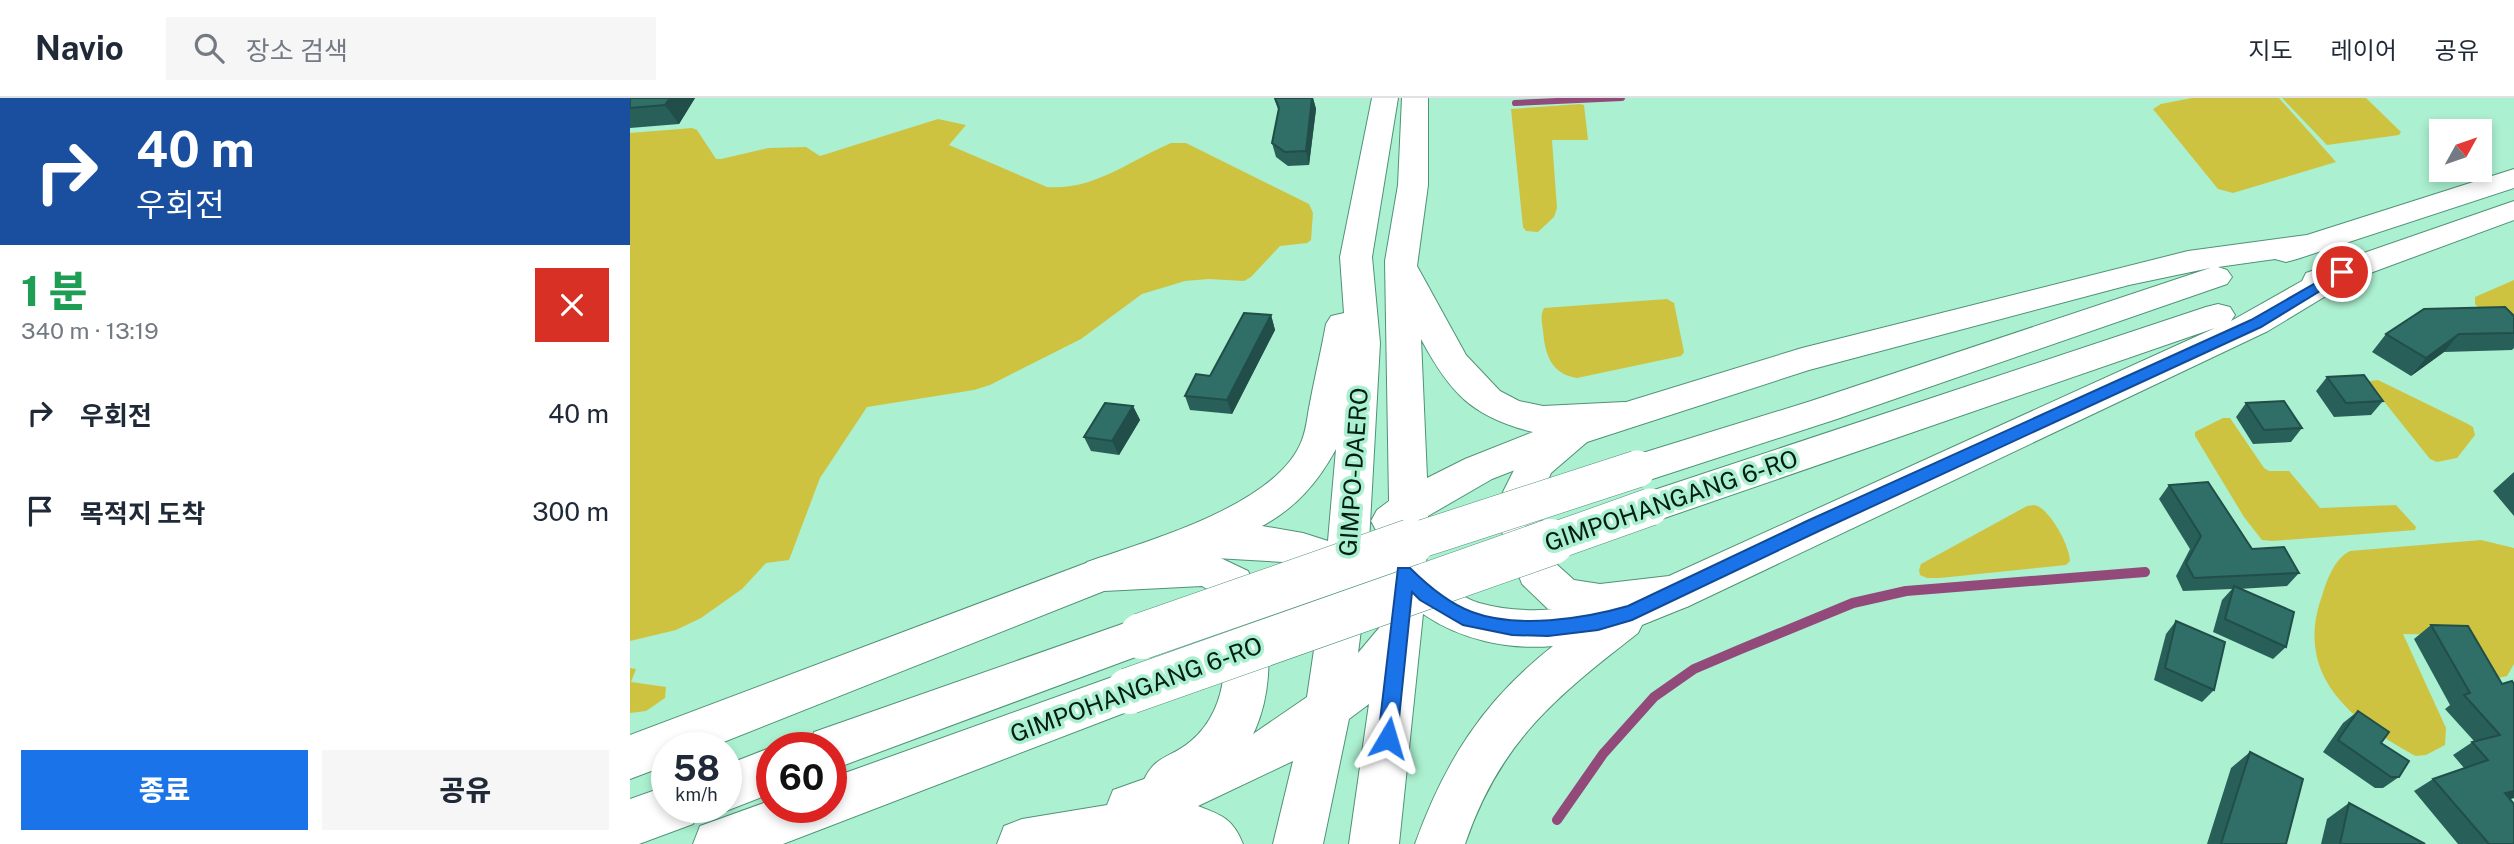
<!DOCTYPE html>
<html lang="ko">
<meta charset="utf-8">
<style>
:root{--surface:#fff;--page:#f6f6f7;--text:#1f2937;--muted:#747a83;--line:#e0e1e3;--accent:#1a73e8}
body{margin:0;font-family:"Public Sans","Noto Sans KR",sans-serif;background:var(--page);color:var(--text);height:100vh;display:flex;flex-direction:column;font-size:26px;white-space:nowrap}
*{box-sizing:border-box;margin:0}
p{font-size:23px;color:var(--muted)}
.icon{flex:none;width:38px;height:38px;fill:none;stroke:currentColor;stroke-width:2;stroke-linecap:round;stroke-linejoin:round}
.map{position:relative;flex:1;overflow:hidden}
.details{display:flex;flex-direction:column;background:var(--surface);width:630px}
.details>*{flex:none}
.top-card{background:#1a4fa0;color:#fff;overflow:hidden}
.needle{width:46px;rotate:50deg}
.controls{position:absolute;left:1799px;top:21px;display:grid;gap:14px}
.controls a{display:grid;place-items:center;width:63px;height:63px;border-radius:0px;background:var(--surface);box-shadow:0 4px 10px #0003;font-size:35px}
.speed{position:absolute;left:21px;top:634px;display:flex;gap:14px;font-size:35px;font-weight:700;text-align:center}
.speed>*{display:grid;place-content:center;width:91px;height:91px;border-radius:50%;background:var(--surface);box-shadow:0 4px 10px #0003;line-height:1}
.speed small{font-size:18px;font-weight:400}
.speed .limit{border:10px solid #d22;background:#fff;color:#111}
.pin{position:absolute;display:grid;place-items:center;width:60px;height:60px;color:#fff;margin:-30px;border:4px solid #fff;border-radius:50%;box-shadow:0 2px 7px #0007}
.me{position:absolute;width:77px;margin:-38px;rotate:7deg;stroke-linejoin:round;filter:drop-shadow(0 0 5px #0008)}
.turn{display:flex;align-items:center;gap:24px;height:147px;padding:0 21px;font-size:32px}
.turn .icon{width:91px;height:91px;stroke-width:2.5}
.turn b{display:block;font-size:49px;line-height:60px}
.round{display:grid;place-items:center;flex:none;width:74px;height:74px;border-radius:0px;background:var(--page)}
.summary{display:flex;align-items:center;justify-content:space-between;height:119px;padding:0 21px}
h1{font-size:42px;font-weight:800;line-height:52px;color:#1e9e55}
.action{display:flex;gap:14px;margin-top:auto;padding:14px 21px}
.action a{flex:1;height:80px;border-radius:0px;background:var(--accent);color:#fff;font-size:28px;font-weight:800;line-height:80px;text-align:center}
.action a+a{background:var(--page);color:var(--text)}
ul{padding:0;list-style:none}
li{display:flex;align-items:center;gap:21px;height:98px;padding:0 21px}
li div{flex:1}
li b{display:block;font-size:26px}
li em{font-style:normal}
header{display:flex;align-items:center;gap:42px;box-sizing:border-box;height:98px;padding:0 35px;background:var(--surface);border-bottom:2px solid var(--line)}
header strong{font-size:33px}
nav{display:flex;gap:38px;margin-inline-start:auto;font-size:24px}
.search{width:490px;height:63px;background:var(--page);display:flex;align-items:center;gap:18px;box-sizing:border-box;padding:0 24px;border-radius:0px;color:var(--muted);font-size:26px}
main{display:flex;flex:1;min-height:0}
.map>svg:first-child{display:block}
.green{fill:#cec341}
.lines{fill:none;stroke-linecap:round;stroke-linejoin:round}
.stream-far1{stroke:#924a7a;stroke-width:6}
.stream{stroke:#924a7a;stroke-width:10}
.tertiary-casing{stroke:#4f9276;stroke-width:2}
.primary-casing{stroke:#4f9276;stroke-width:2}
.tertiary{fill:#fff;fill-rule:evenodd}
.primary{fill:#fff;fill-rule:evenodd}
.tertiary-bridge-far1-casing{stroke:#4f9276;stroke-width:38;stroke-linecap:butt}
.tertiary-bridge-casing{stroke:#4f9276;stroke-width:47;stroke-linecap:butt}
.tertiary-bridge-far1{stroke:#fff;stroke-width:37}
.tertiary-bridge{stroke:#fff;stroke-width:46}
.wall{fill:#285f59}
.shaded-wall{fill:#214e48}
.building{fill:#2f6f67;stroke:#214e48;stroke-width:2}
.route{fill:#1a73e8;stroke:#114b97;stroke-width:2}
.labels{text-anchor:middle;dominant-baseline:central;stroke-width:7;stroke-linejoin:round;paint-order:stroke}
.street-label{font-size:24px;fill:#031f14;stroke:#abf0d0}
</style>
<header>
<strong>Navio</strong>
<div class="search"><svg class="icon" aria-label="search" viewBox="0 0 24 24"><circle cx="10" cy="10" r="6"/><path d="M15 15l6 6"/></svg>장소 검색</div>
<nav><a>지도</a><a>레이어</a><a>공유</a></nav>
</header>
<main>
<section class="details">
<div class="top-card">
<div class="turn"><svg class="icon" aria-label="right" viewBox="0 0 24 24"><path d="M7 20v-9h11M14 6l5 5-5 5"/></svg><div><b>40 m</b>우회전</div></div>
</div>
<div class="summary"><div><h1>1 분</h1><p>340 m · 13:19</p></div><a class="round" style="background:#d93025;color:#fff"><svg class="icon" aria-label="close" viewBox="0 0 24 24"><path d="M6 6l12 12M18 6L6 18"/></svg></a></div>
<ul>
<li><svg class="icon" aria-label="right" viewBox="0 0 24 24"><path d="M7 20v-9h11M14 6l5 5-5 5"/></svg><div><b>우회전</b></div><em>40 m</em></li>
<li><svg class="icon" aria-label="arrive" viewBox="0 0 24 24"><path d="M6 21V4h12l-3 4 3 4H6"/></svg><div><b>목적지 도착</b></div><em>300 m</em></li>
</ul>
<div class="action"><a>종료</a><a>공유</a></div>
</section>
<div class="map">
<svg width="1884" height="746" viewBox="0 0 1884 746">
<rect width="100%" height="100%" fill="#abf0d0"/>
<path class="green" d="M 1562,0 L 1649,0 L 1706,64 L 1603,95 L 1588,91 L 1523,11 L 1531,6 Z
M 1652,0 L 1736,0 L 1771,34 L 1769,37 L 1697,47 Z
M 950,6 L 954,7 L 958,42 L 922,42 L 927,110 L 924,119 L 908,134 L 896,133 L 893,129 L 881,11 Z
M 308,21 L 336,27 L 319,47 L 417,89 C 463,93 501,62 541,45 L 556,45 L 679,106 L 683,115 L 681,142 L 677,145 L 650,148 L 621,179 L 614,183 L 579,181 L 555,183 L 512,196 L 451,241 L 360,287 L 344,292 L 237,309 L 190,380 L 159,462 L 136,465 L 112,491 L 71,520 L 46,532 L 0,543 L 0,35 L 62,30 L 67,32 L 86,61 L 91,61 L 138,50 L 176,49 L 190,58 Z
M 1884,182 L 1884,246 L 1845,206 L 1845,199 Z
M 1037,201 L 1044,205 L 1054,254 L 1051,258 L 947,280 C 921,276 915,256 913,233 C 912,224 910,217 914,210 Z
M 1748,282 L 1836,325 L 1843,329 L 1845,337 L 1827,360 L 1807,364 L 1800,361 L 1740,286 L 1740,283 Z
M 1593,320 L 1600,320 L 1634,370 L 1639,373 L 1659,373 L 1690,410 L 1766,407 L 1786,429 L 1785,432 L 1643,443 L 1632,442 L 1614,419 L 1565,338 L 1565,334 Z
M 1404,407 C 1419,409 1440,448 1440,463 L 1436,467 L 1310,480 L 1297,480 L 1290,477 L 1289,472 L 1291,466 L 1397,408 Z
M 1851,442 L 1884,450 L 1884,566 L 1877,578 L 1868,580 L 1823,537 L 1773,536 L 1816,630 L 1815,647 L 1796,657 L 1786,658 C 1723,624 1663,578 1692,498 C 1697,482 1704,461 1720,453 Z
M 0,570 L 6,571 L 1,584 L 36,589 L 35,600 L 16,613 L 0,615 Z"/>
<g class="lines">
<path class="stream-far1" d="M 885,5 L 992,0"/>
<path class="stream" d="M 927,722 L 973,656 L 1024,599 L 1064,571 L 1111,551 L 1223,505 L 1276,493 L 1515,474"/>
<g class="tertiary-casing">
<path id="tertiary" d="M 1884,71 L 1884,90 L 1667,161 L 1656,164 L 1645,161 L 1588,169 L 1597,172 L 1602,179 L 1597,186 L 1207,321 L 1007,386 L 993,381 L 988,371 L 993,361 L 1181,303 L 1580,170 L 1499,187 L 1179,272 L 957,344 L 921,375 L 912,396 L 910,429 L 924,464 L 944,482 L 970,486 L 1039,478 L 1585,230 L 1020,425 L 1006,420 L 1000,409 L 1006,398 L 1576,209 L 1588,206 L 1600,209 L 1605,217 L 1601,223 L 1672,183 L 1676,175 L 1884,103 L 1884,122 L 1724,181 L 1638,233 L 1059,508 L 1044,513 L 970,522 L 918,511 L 892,486 L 870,429 L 872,396 L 892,356 L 931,324 L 1172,250 L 1558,153 L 1677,137 Z
M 553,453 L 578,454 L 618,473 C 648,534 649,627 594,675 C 578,689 557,699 537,707 L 520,700 L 513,684 C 525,656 540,661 561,643 C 603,607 599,544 585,496 L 572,488 L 474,493 L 81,649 L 37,649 L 37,667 L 0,681 L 0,637 L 472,459 Z
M 512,519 L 527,525 L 534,538 L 527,551 L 201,672 L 201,649 L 178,649 L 184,634 Z
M 499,573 L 515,579 L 522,593 L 515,607 L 153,746 L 63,746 L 70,728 L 142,702 L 142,709 L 201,709 L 201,680 Z
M 142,649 L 142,695 L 96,713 L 85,709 L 96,709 L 96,667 Z
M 37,688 L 37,709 L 70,709 L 63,726 L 9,746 L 0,746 L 0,701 Z"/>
</g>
<g class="primary-casing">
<path id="primary" d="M 742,0 L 768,0 L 742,159 L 750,245 L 738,462 L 744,466 L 750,478 L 744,490 L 736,493 L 728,555 L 749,530 L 753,477 L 751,473 L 757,438 L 747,434 L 741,423 L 747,412 L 759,403 L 755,163 L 768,87 L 772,0 L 798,0 L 798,87 L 787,168 L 836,257 L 870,293 L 889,303 L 913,308 L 994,304 L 1007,307 L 1012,317 L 1007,327 L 962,333 L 957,344 L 862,381 L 798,418 L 796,469 C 811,482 829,499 849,505 C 895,518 949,512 994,497 C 1011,491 1027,483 1044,477 L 1059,482 L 1065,495 L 1059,508 L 1012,527 L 1008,535 C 926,599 870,643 835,746 L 785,746 C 815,663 853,603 923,548 C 878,552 831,542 793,516 L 769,746 L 719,746 L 739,606 L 719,621 L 693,746 L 643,746 L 663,663 L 568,708 C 592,717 603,721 613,746 L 367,746 L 374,728 L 392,721 L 477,707 L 483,692 L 562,664 L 623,636 L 677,599 L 695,478 L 679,470 L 653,464 L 568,459 L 472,493 L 457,488 L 451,476 L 457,464 C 517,443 648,407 672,342 C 676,332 677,321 679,310 C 684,282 691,254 696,226 L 701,218 L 714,215 L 710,159 ZM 791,241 C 820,295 842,319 903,334 L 835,361 L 797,380 ZM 706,351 L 698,443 L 673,435 L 632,428 C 666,410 688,384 706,351 Z"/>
</g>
<use href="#tertiary" class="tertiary"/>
<use href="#primary" class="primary"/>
<g class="tertiary-bridge-far1-casing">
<path id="tertiary-bridge-far1" d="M 776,446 L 1007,371
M 916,446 L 1020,409"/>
</g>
<g class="tertiary-bridge-casing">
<path id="tertiary-bridge" d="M 512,538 L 781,444
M 499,593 L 921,444"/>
</g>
<use href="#tertiary-bridge-far1" class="tertiary-bridge-far1"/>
<use href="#tertiary-bridge" class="tertiary-bridge"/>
</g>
<path class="wall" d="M 0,0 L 65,0 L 49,26 L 0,30 Z
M 644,0 L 683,0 L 686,11 L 679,67 L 658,68 L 646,59 L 642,45 L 649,14 Z
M 641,217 L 645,232 L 602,316 L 560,312 L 555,298 L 580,278 Z
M 1884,218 L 1884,250 L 1882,252 L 1814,254 L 1781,278 L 1742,254 L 1756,236 Z
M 1697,279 L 1753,303 L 1741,317 L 1704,319 L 1686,293 Z
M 1616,305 L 1672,330 L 1661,344 L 1623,346 L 1606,319 Z
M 503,308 L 510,322 L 489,357 L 461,353 L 454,339 Z
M 1884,374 L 1884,418 L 1863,393 Z
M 1539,387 L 1622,451 L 1669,475 L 1657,488 L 1609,491 L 1656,549 L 1643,561 L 1583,534 L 1592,502 L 1602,491 L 1553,493 L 1546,478 L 1560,451 L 1529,401 Z
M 1546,523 L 1584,592 L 1572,604 L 1524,582 L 1536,536 Z
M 1801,527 L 1872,586 L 1884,586 L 1884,700 L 1880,701 L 1884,746 L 1828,746 L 1784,693 L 1803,681 L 1834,670 L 1823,657 L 1844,643 L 1815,611 L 1820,607 L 1784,541 Z
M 1728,613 L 1751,645 L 1769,679 L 1753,690 L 1745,690 L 1693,654 L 1713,625 Z
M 1620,654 L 1656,746 L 1577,746 L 1601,670 Z
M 1719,705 L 1795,746 L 1691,746 L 1697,721 Z"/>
<path class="shaded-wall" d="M 40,0 L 65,0 L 49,26 L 35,7 Z
M 682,0 L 683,0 L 686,11 L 679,67 L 676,53 Z
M 641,217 L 645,232 L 602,316 L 597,302 Z
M 1829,236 L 1814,254 L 1781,278 L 1796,260 Z
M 503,308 L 510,322 L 489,357 L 482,343 Z
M 1884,693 L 1884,700 L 1854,708 L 1875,695 Z"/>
<path class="building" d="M 0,0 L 40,0 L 35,7 L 0,10 Z
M 645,0 L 682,0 L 676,53 L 655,54 L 642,45 L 649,10 Z
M 1875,209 L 1884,218 L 1884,235 L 1829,236 L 1796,260 L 1756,236 L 1794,211 Z
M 614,215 L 641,217 L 597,302 L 555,298 L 566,276 L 580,278 Z
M 1734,277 L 1753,303 L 1716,305 L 1697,279 Z
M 1654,303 L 1672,330 L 1634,332 L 1616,305 Z
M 475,305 L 503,308 L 482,343 L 454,339 Z
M 1578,384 L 1622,451 L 1654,449 L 1669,475 L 1564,480 L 1556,465 L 1571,438 L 1539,387 Z
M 1604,488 L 1664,514 L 1656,549 L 1595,521 Z
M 1546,523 L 1595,544 L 1584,592 L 1535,570 Z
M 1801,527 L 1838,528 L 1872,586 L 1882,583 L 1884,586 L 1884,693 L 1875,695 L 1884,706 L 1884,746 L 1859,746 L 1803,681 L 1858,662 L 1842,644 L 1870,637 L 1834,597 L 1840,595 Z
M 1728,613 L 1759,634 L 1751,645 L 1779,663 L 1769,679 L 1761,679 L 1708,642 Z
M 1620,654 L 1673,681 L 1656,746 L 1591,746 Z
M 1719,705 L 1795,746 L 1710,746 Z"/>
<path class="route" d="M 1712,170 L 1718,174 L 1716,177 L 1631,229 L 1189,433 L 1002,522 L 968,532 L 918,538 L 882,537 L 833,527 L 790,502 L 782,494 L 767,640 L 764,647 L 758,649 L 751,647 L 748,640 L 768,470 L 780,470 C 798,488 818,505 842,514 C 887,531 953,521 998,508 L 1177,423 L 1621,222 Z"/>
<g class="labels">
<g class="street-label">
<text transform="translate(723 374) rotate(-86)">GIMPO-DAERO</text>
<text transform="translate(1041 402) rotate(-19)">GIMPOHANGANG 6-RO</text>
<text transform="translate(506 591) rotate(-20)">GIMPOHANGANG 6-RO</text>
</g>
</g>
</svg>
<div class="controls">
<a><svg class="needle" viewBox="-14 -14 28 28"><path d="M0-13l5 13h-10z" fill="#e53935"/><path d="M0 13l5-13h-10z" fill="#747a83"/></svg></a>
</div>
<div class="speed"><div>58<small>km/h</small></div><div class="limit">60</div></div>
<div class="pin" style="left:1712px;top:174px;background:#d93025"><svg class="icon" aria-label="arrive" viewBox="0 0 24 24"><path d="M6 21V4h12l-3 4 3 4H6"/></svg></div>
<svg class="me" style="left:758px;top:640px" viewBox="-20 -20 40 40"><path d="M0-17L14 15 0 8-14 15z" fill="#1a73e8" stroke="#fff" stroke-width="4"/></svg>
</div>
</main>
